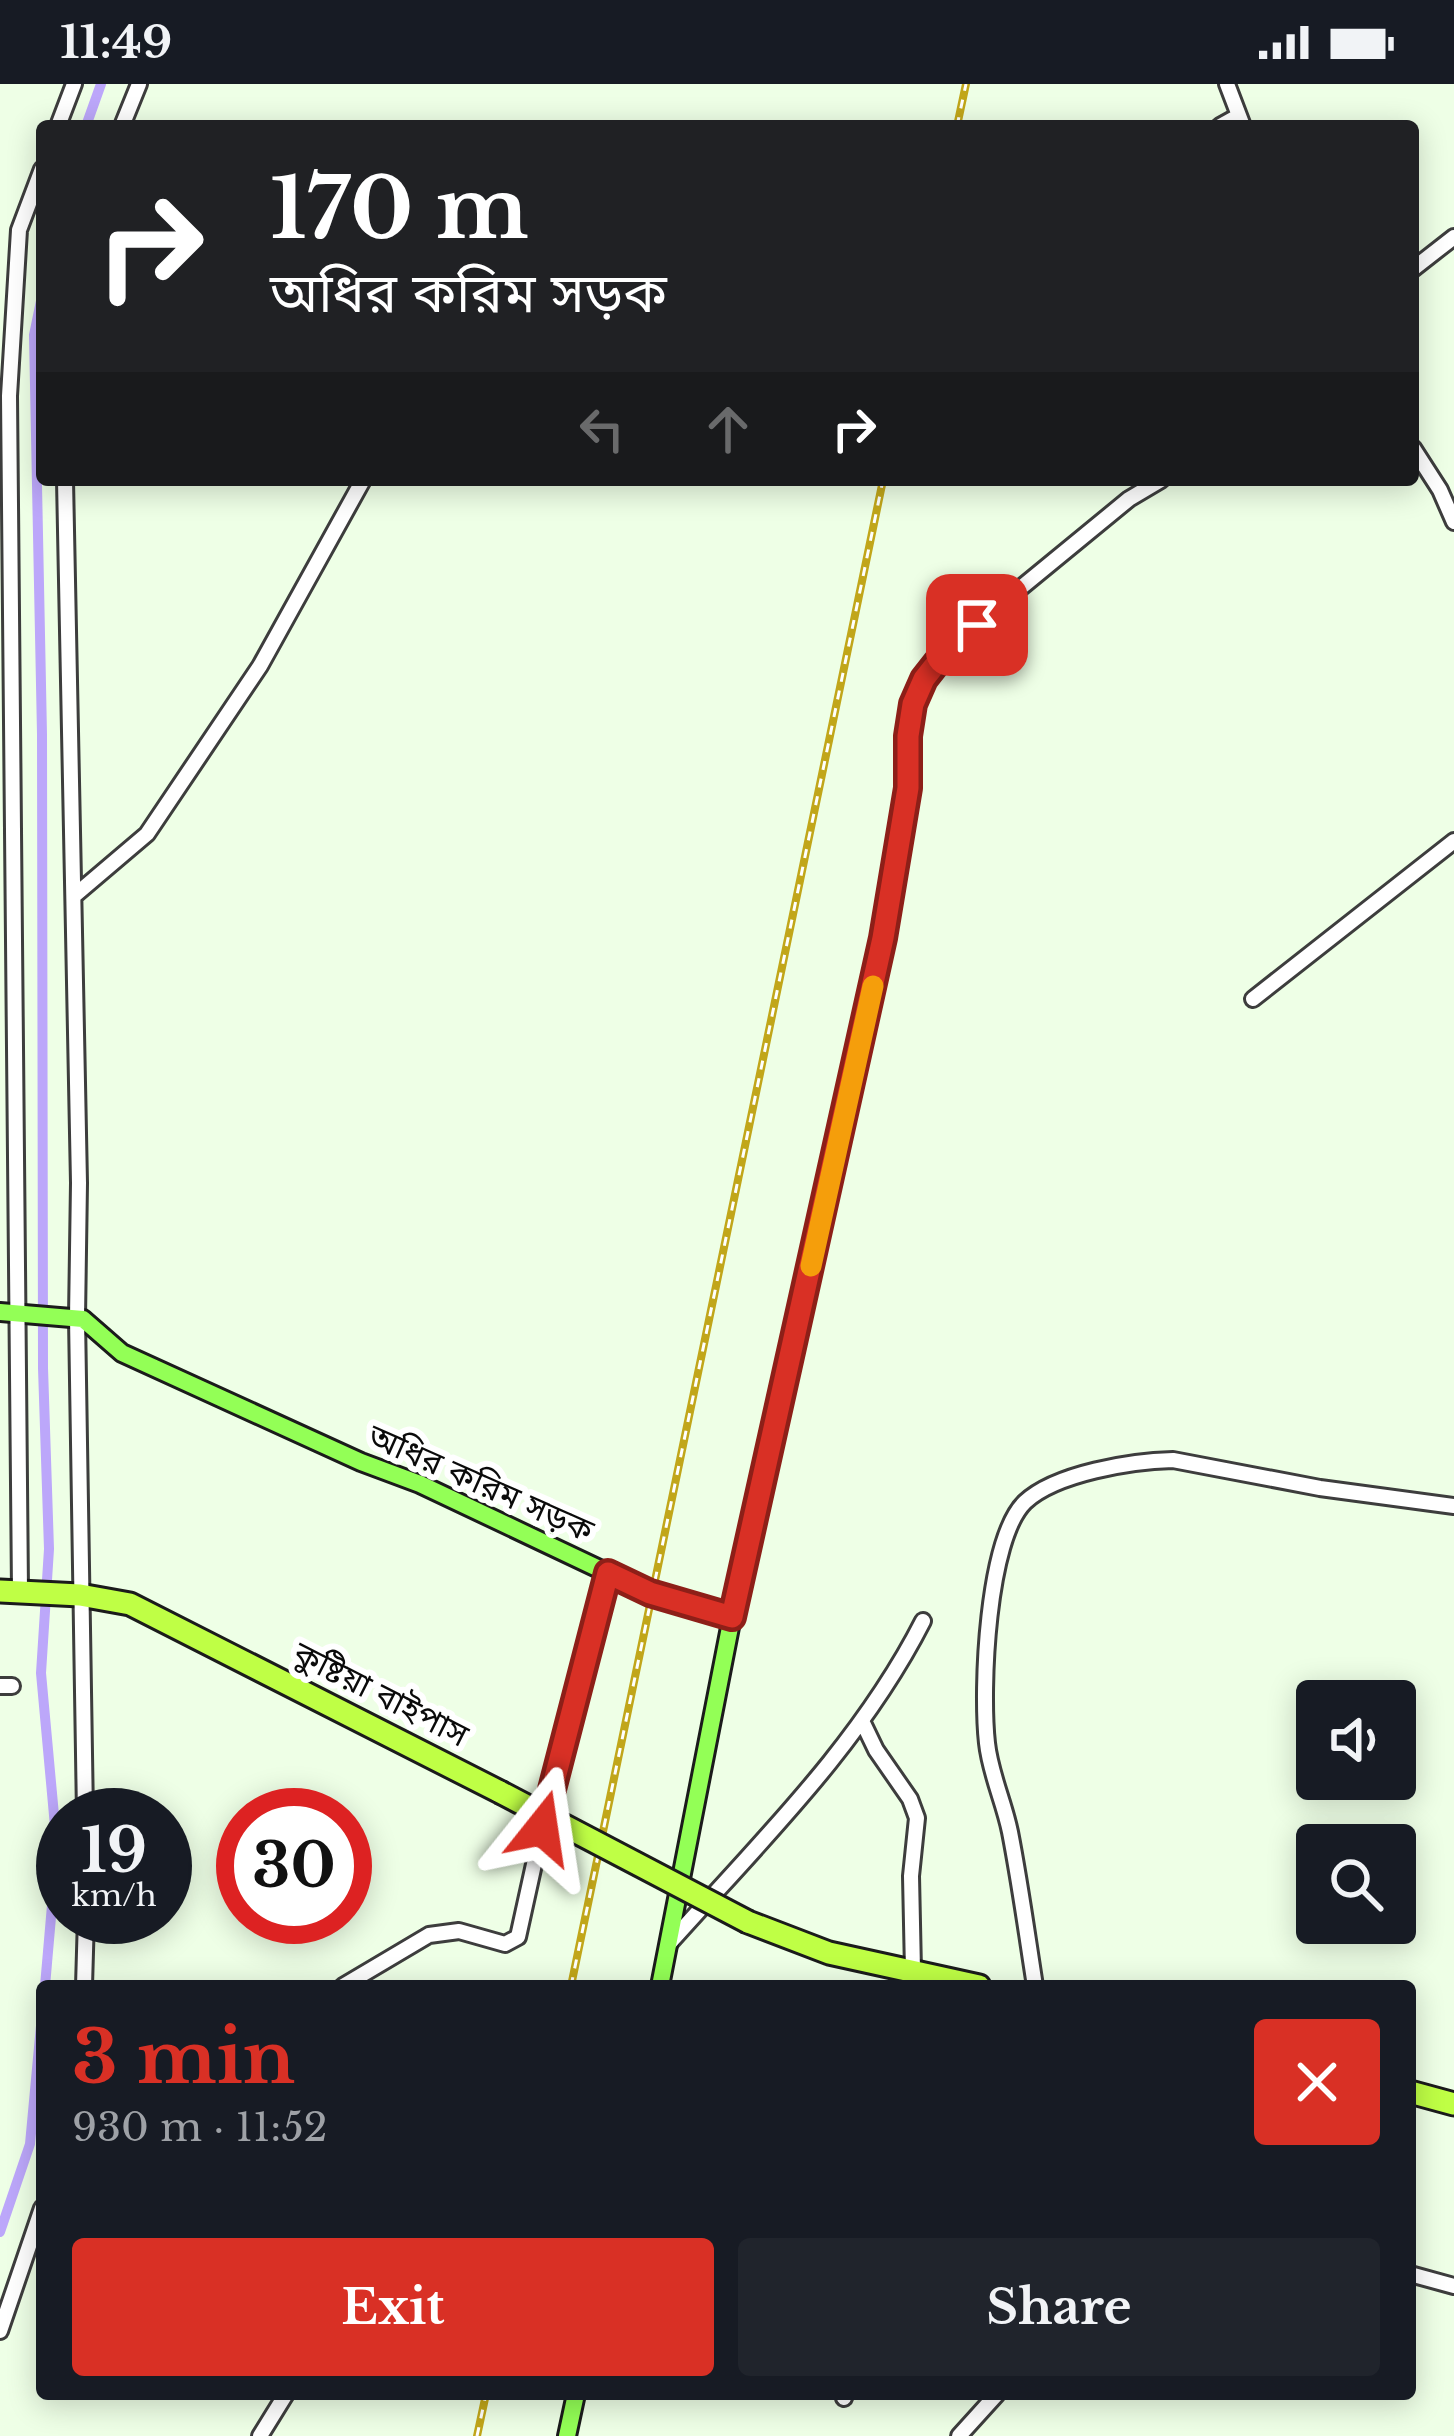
<!DOCTYPE html>
<meta charset="utf-8">
<style>
:root{--surface:#171b24;--page:#20242c;--text:#f1f3f6;--muted:#9ea1a6;--accent:#d93025}
body{margin:0;font-family:"Libre Baskerville","Noto Sans Bengali",serif;background:var(--page);color:var(--text);height:100vh;display:flex;flex-direction:column;font-size:45px;white-space:nowrap}
*{box-sizing:border-box;margin:0}
p{font-size:39px;color:var(--muted)}
.icon{flex:none;width:66px;height:66px;fill:none;stroke:currentColor;stroke-width:2;stroke-linecap:round;stroke-linejoin:round}
.map{position:relative;flex:1;overflow:hidden}
.side{position:absolute;left:36px;top:1896px;width:1380px;height:420px;display:flex;flex-direction:column;background:var(--surface);border-radius:12px;box-shadow:0 6px 30px #0003}
.side>*{flex:none}
.hud{position:absolute;left:36px;top:36px;width:1383px;height:366px;border-radius:12px;box-shadow:0 6px 30px #0003;background:#202124;color:#fff;overflow:hidden}
.tools{position:absolute;left:1296px;top:1596px;display:grid;gap:24px}
.tools a{display:grid;place-items:center;width:120px;height:120px;border-radius:12px;background:var(--surface);box-shadow:0 6px 30px #0003;font-size:60px}
.speed{position:absolute;left:36px;top:1704px;display:flex;gap:24px;font-size:60px;font-weight:700;text-align:center}
.speed>*{display:grid;place-content:center;width:156px;height:156px;border-radius:50%;background:var(--surface);box-shadow:0 6px 30px #0003;line-height:1}
.speed small{font-size:30px;font-weight:400}
.speed .limit{border:18px solid #d22;background:#fff;color:#111}
.pin{position:absolute;display:grid;place-items:center;width:102px;height:102px;color:#fff;margin:-51px;border-radius:24px;box-shadow:0 6px 18px #0006}
.me{position:absolute;width:132px;margin:-66px;rotate:15deg;stroke-linejoin:round;filter:drop-shadow(0 0 9px #0008)}
.turn{display:flex;align-items:center;gap:42px;height:252px;padding:0 36px;font-size:54px}
.turn .icon{width:156px;height:156px;stroke-width:2.5}
.turn b{display:block;font-size:84px;line-height:102px}
.lanes{display:flex;align-items:center;height:114px;padding:0 36px;background:#0003;justify-content:center;gap:60px;direction:ltr}
.lanes .off{opacity:.35}
.round{display:grid;place-items:center;flex:none;width:126px;height:126px;border-radius:12px;background:var(--page)}
.summary{display:flex;align-items:center;justify-content:space-between;height:204px;padding:0 36px}
h1{font-size:72px;font-weight:700;line-height:90px;color:var(--accent)}
.button{display:flex;gap:24px;margin-top:auto;padding:24px 36px}
.button a{flex:1;height:138px;border-radius:12px;background:var(--accent);color:#fff;font-size:48px;font-weight:700;line-height:138px;text-align:center}
.button a+a{background:var(--page);color:var(--text)}
.status{display:flex;justify-content:space-between;align-items:center;height:84px;padding:0 60px;background:var(--surface);direction:ltr}
.status svg{height:33px;fill:currentColor}
.map>svg:first-child{display:block}
.lines{fill:none;stroke-linecap:round;stroke-linejoin:round}
.canal{stroke:#bca7fa;stroke-width:10}
.minor-casing{stroke:#3d3d3d;stroke-width:20}
.major-casing{stroke:#1b1b1b;stroke-width:22}
.highway-casing{stroke:#1b1b1b;stroke-width:27}
.minor{stroke:#fff;stroke-width:14}
.major{stroke:#93ff56;stroke-width:16}
.highway{stroke:#bfff45;stroke-width:21}
.rail-casing{stroke:#c1a61a;stroke-width:8}
.rail{stroke:#fff;stroke-width:3;stroke-dasharray:9;stroke-linecap:butt}
.highway-bridge-casing{stroke:#1b1b1b;stroke-width:27;stroke-linecap:butt}
.highway-bridge{stroke:#bfff45;stroke-width:21}
.route-casing{stroke:#8d1f18;stroke-width:30}
.route{stroke:#d93025;stroke-width:21}
.slow{stroke:#f59e0b;stroke-width:21}
.labels{text-anchor:middle;dominant-baseline:central;stroke-width:12;stroke-linejoin:round;paint-order:stroke}
.street-label{font-size:33px;fill:#0a0a0a;stroke:#fff}
</style>
<div class="status"><b>11:49</b><svg viewBox="0 0 49 12"><path d="M0 12V9h3v3zM5 12V6h3v6zM10 12V3h3v9zM15 12V0h3v12zM26 1h20v11H26zM47 4h2v5h-2z"/></svg></div>
<div class="map">
<svg width="1454" height="2352" viewBox="0 0 1454 2352">
<rect width="100%" height="100%" fill="#eeffe6"/>
<g class="lines">
<path class="canal" d="M 86,42 L 101,0
M 42,212 L 34,251 L 42,650 L 43,1284 L 49,1465 L 41,1589 L 57,1764 L 45,1902
M 0,2148 L 30,2060 L 42,1931"/>
<g class="minor-casing">
<path id="minor" d="M 1227,0 L 1243,42
M 58,42 L 74,0
M 122,42 L 139,0
M 1220,42 L 1238,32
M 1413,185 L 1454,153
M 1413,364 L 1440,406 L 1454,438
M 65,396 L 79,1099 L 77,1234 L 85,1731
M 74,812 L 147,750 L 260,582 L 363,396
M 1253,915 L 1454,757
M 20,1507 L 9,312 L 19,146 L 42,85
M 732,1533 L 883,854 L 908,704 L 908,652 L 913,620 L 924,595 L 950,562 L 1129,415 L 1161,396
M 0,1602 L 12,1602
M 863,1639 L 876,1666 L 910,1715 L 917,1734 L 911,1792 L 913,1887
M 668,1861 C 759,1759 860,1661 923,1537
M 84,1902 L 86,1833
M 343,1902 L 429,1851 L 459,1847 L 505,1860 L 518,1853 L 542,1744 L 608,1489
M 1035,1902 C 1027,1851 1020,1799 1010,1748 C 1004,1718 990,1689 987,1659 C 981,1605 987,1455 1025,1418 C 1056,1389 1132,1377 1173,1376 L 1320,1404 L 1454,1422
M 1410,2190 L 1454,2202
M 0,2247 L 42,2124
M 844,2314 L 845,2310
M 260,2352 L 286,2310
M 959,2352 L 997,2310"/>
</g>
<g class="major-casing">
<path id="major" d="M 0,1228 L 83,1235 L 122,1269 L 361,1378 L 420,1400 L 650,1509 L 732,1533 L 660,1902
M 567,2352 L 576,2310"/>
</g>
<g class="highway-casing">
<path id="highway" d="M 0,1507 L 80,1511 L 130,1520 L 500,1708
M 748,1838 L 829,1869 L 979,1902
M 1410,2008 L 1454,2020"/>
</g>
<use href="#minor" class="minor"/>
<use href="#major" class="major"/>
<use href="#highway" class="highway"/>
<g class="rail-casing">
<path id="rail" d="M 957,42 L 966,0
M 571,1902 L 883,396
M 477,2352 L 486,2310"/>
</g>
<use href="#rail" class="rail"/>
<g class="highway-bridge-casing">
<path id="highway-bridge" d="M 500,1708 L 748,1838"/>
</g>
<use href="#highway-bridge" class="highway-bridge"/>
</g>
<g class="lines">
<g class="route-casing">
<path id="route" d="M 542,1744 L 608,1489 L 650,1509 L 732,1533 L 883,854 L 908,704 L 908,652 L 913,620 L 924,595 L 950,562 L 977,541"/>
</g>
<use href="#route" class="route"/>
<path class="slow" d="M 811,1182 L 873,902"/>
</g>
<g class="labels">
<g class="street-label">
<text transform="translate(481 1399) rotate(24)">অধির করিম সড়ক</text>
<text transform="translate(381 1610) rotate(27)">কুষ্টিয়া বাইপাস</text>
</g>
</g>
</svg>
<div class="tools">
<a><svg class="icon" aria-label="sound" viewBox="0 0 24 24"><path d="M4 9h4l5-4v14l-5-4H4zM17 9q2 3 0 6"/></svg></a>
<a><svg class="icon" aria-label="search" viewBox="0 0 24 24"><circle cx="10" cy="10" r="6"/><path d="M15 15l6 6"/></svg></a>
</div>
<div class="speed"><div>19<small>km/h</small></div><div class="limit">30</div></div>
<div class="pin" style="left:977px;top:541px;background:#d93025"><svg class="icon" aria-label="arrive" viewBox="0 0 24 24"><path d="M6 21V4h12l-3 4 3 4H6"/></svg></div>
<svg class="me" style="left:542px;top:1744px" viewBox="-20 -20 40 40"><path d="M0-17L14 15 0 8-14 15z" fill="#d93025" stroke="#fff" stroke-width="4"/></svg>
<div class="hud">
<div class="turn"><svg class="icon" aria-label="right" viewBox="0 0 24 24"><path d="M7 20v-9h11M14 6l5 5-5 5"/></svg><div><b>170 m</b>অধির করিম সড়ক</div></div>
<div class="lanes"><svg class="icon off" aria-label="left" viewBox="0 0 24 24"><path d="M17 20v-9H6M10 6l-5 5 5 5"/></svg><svg class="icon off" aria-label="ahead" viewBox="0 0 24 24"><path d="M12 20V5M6 11l6-6 6 6"/></svg><svg class="icon" aria-label="right" viewBox="0 0 24 24"><path d="M7 20v-9h11M14 6l5 5-5 5"/></svg></div>
</div>
<section class="side">
<div class="summary"><div><h1>3 min</h1><p>930 m · 11:52</p></div><a class="round" style="background:#d93025;color:#fff"><svg class="icon" aria-label="close" viewBox="0 0 24 24"><path d="M6 6l12 12M18 6L6 18"/></svg></a></div>
<div class="button"><a>Exit</a><a>Share</a></div>
</section>
</div>
